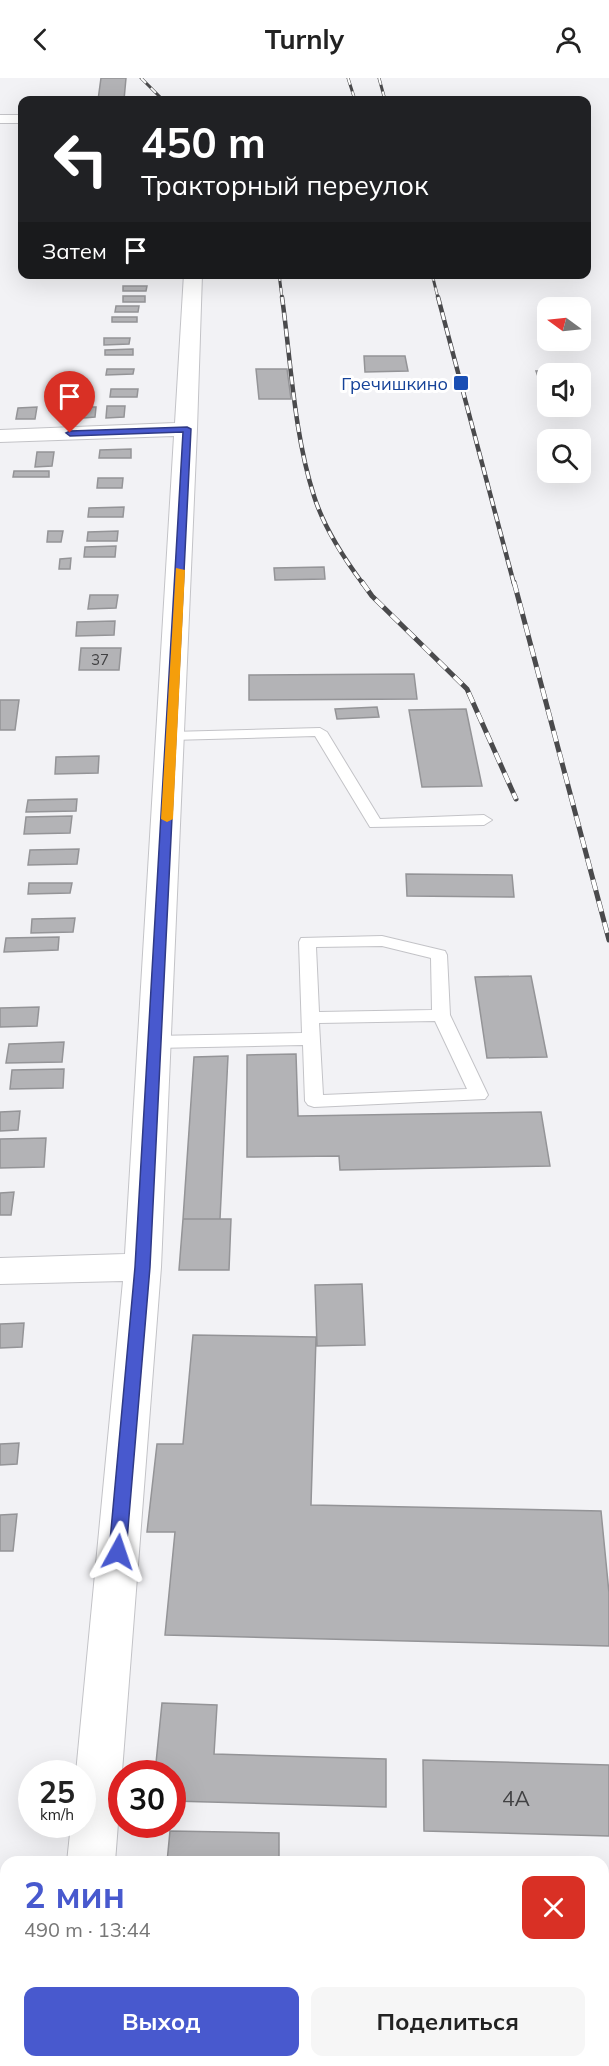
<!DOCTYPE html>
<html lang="ru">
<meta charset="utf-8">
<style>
:root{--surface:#fff;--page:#f6f6f6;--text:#222;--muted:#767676;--accent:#4859ce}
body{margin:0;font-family:Mulish,sans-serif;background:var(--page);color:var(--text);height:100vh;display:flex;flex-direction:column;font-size:22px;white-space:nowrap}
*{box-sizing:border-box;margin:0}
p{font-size:20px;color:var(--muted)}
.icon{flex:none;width:33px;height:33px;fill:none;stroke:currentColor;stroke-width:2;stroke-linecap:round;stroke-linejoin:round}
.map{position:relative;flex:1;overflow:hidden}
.drawer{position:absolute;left:0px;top:1778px;width:609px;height:212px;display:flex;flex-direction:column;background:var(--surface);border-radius:18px 18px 0 0;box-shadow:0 6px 24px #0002}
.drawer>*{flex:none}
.hud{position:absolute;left:18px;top:18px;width:573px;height:183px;border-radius:12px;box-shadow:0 6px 24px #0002;background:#202124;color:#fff;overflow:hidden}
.needle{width:39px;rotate:285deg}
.tools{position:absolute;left:537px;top:219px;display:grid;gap:12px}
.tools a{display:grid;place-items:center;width:54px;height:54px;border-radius:12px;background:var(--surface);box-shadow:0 6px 24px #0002;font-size:30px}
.speed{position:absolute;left:18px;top:1682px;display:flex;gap:12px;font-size:30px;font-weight:700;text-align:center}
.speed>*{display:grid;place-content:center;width:78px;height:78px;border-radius:50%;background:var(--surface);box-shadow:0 6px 24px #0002;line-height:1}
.speed small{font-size:15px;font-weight:400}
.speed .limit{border:9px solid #d22;background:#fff;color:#111}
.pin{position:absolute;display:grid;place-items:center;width:51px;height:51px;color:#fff;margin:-62px -26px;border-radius:50% 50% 50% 0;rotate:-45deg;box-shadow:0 0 6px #0007}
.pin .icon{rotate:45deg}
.me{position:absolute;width:66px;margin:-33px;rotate:5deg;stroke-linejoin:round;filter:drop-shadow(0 0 4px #0008)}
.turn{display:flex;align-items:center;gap:21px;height:126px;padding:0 24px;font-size:27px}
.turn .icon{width:78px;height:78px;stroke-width:2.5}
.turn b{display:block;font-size:42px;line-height:51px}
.then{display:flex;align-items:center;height:57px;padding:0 24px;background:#0003;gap:12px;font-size:22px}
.round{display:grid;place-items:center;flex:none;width:63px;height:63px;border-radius:12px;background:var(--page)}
.head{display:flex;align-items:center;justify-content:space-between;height:102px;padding:0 24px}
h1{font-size:36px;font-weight:700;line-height:45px;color:var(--accent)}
.cta{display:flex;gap:12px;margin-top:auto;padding:12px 24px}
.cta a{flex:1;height:69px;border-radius:12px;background:var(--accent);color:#fff;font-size:24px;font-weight:700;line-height:69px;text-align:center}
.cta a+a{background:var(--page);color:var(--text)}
header{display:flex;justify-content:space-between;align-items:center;height:78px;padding:0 24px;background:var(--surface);font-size:27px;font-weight:700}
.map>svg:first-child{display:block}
.building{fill:#b3b3b6;stroke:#949497;stroke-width:1.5}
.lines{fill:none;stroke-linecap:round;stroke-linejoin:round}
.lane-casing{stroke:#c3c3c7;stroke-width:2}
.street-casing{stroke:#c3c3c7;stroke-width:2}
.lane{fill:#fff;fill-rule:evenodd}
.street{fill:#fff;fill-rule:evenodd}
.rail-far2-casing{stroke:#4a4a4c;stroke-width:3}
.rail-far1-casing{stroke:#4a4a4c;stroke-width:4.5}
.rail-casing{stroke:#4a4a4c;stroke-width:5}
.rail-far2{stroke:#fff;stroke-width:2;stroke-dasharray:7;stroke-linecap:butt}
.rail-far1{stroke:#fff;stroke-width:3;stroke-dasharray:8;stroke-linecap:butt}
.rail{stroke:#fff;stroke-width:4;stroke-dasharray:11;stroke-linecap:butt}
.route{fill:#4859ce;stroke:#2f3a86;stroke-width:1.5}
.slow{fill:#f59e0b}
.transit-dot{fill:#1a4fb4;stroke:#fff;stroke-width:2}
.labels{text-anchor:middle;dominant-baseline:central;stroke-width:6;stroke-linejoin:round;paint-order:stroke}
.far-number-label{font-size:15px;fill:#414143}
.far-transit-label{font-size:18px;fill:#164399;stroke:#fff;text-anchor:end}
.near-number-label{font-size:21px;fill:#414143}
</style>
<header><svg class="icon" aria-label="back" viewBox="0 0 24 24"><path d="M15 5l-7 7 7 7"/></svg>Turnly<svg class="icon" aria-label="person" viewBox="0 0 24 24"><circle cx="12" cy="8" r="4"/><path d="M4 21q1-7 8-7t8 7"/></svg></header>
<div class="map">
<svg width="609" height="1988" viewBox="0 0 609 1988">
<rect width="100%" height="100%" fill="#f2f2f5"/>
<path class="building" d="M 101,0 L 126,0 L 124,22 L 98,22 Z
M 123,208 L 147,208 L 146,213 L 123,213 Z
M 123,218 L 145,218 L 145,224 L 123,224 Z
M 116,228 L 139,228 L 138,234 L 115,234 Z
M 112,239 L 137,239 L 137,244 L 112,244 Z
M 104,260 L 130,260 L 129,266 L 104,267 Z
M 133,271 L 133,277 L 105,277 L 105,272 Z
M 364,278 L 405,278 L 408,293 L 365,294 Z
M 107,291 L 134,291 L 133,296 L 106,297 Z
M 256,291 L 287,291 L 291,321 L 259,321 Z
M 571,292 L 572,296 L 548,296 L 546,321 L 536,293 Z
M 111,311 L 138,311 L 137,319 L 110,319 Z
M 107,328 L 125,328 L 124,339 L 106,340 Z
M 37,329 L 35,341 L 16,341 L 18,330 Z
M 85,329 L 96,329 L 95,339 L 84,340 Z
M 131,371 L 131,380 L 99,380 L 100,372 Z
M 37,374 L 54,374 L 52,388 L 35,389 Z
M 14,393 L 49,393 L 49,399 L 13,399 Z
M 98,400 L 123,400 L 122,410 L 97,410 Z
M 124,429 L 123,439 L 88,439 L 89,430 Z
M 48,453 L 63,453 L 61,464 L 47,464 Z
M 118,453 L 117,463 L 87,463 L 88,454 Z
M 116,468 L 115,479 L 84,479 L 85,469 Z
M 71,480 L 70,491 L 59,491 L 60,481 Z
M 324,489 L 325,501 L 275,502 L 274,490 Z
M 90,517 L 118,517 L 116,530 L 88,531 Z
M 115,543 L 114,557 L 76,558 L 77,544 Z
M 81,570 L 121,570 L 119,592 L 79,592 Z
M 414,596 L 417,621 L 249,622 L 249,597 Z
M 0,622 L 19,622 L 15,652 L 0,652 Z
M 377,629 L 379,639 L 337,641 L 335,631 Z
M 466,631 L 482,708 L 422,709 L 409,632 Z
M 99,678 L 98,695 L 55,696 L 56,679 Z
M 77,721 L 76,733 L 26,734 L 28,722 Z
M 72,738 L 70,755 L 24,756 L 26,739 Z
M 79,771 L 77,786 L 28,787 L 30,772 Z
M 406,796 L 512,797 L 514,819 L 407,818 Z
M 29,805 L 72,805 L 70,815 L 28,816 Z
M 75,840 L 73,854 L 31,855 L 32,841 Z
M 59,859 L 58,872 L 4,874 L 6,860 Z
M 531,898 L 547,979 L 487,980 L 475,899 Z
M 39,929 L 37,948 L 0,949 L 0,930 Z
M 64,964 L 62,984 L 6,985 L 9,966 Z
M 296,976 L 298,1038 L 541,1034 L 550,1088 L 340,1092 L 339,1078 L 247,1079 L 247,977 Z
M 228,978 L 220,1141 L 183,1141 L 194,979 Z
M 64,991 L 63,1010 L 10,1011 L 12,992 Z
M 20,1033 L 18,1052 L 0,1053 L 0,1034 Z
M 46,1060 L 44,1089 L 0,1090 L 0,1061 Z
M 14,1114 L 11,1137 L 0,1137 L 0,1115 Z
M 183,1141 L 231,1141 L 229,1192 L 179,1192 Z
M 362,1206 L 365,1267 L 317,1268 L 315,1207 Z
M 24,1245 L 22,1269 L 0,1270 L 0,1246 Z
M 193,1257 L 316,1259 L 311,1427 L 601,1433 L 609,1515 L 609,1568 L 165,1557 L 175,1454 L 147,1454 L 157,1366 L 183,1366 Z
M 19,1365 L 17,1386 L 0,1387 L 0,1366 Z
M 17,1436 L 13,1473 L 0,1473 L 0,1437 Z
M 162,1625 L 217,1627 L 214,1676 L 386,1681 L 386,1729 L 172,1723 L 172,1695 L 155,1695 Z
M 423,1682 L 609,1687 L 609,1758 L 424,1753 Z
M 170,1753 L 279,1755 L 279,1784 L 167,1784 Z"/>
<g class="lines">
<g class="lane-casing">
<path id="lane" d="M 320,650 L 327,654 L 380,741 L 484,737 L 492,742 L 484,747 L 370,749 L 315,658 L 171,662 L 164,658 L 171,654 Z
M 382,858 L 445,873 L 447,877 L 450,937 L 488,1017 L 485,1021 L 314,1029 L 308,1027 L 305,1023 L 303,967 L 155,970 L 149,968 L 146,964 L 149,960 L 155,958 L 302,955 L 299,864 L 301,860 ZM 382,868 L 431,880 L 432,932 L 319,934 L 316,869 ZM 435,943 L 467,1011 L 323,1017 L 319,945 Z"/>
</g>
<g class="street-casing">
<path id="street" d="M 0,37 L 22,37 L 22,45 L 0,45 Z
M 184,196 L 202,196 L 197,351 L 161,1189 L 115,1784 L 67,1784 L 71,1746 L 82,1746 L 82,1695 L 76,1695 L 123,1203 L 0,1206 L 0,1180 L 125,1176 L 174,358 L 0,364 L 0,352 L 175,345 Z
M 47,1983 L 99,1983 L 99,1988 L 47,1988 Z"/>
</g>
<use href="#lane" class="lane"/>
<use href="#street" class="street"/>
<g class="rail-far2-casing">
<path id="rail-far2" d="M 141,0 L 163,22
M 348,0 L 355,22
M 379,0 L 385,22
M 279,196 L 282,220
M 432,196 L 438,220"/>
</g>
<g class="rail-far1-casing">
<path id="rail-far1" d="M 282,219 C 291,284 294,356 314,418 C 324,450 343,479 363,506
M 438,219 L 514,506"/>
</g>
<g class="rail-casing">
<path id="rail" d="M 362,504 L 372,518 L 467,611 L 516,721
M 514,504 L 609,862"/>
</g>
<use href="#rail-far2" class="rail-far2"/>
<use href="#rail-far1" class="rail-far1"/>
<use href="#rail" class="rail"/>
</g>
<path class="route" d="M 187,349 L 191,351 L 150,1189 L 126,1474 L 124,1479 L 118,1482 L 112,1479 L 109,1474 L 135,1189 L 183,354 L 70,358 L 66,355 L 70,353 Z"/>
<path class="slow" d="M 176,490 L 185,492 L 173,741 L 167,744 L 161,741 Z"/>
<rect class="transit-dot" x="453" y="297" width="16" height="16" rx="3"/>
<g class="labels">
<g class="far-number-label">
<text x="100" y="581">37</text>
</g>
<g class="far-transit-label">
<text x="448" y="305">Гречишкино</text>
</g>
<g class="near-number-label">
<text x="516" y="1720">4А</text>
</g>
</g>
</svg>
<div class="tools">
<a><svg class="needle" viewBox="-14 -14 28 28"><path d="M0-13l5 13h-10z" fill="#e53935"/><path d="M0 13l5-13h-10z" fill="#767676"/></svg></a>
<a><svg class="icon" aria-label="sound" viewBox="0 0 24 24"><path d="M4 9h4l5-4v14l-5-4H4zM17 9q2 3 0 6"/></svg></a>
<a><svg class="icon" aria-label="search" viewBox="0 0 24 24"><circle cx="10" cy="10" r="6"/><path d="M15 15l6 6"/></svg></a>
</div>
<div class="speed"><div>25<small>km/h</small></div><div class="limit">30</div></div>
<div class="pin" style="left:70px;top:355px;background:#d93025"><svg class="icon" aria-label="arrive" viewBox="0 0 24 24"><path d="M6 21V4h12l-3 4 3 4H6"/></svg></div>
<svg class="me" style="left:118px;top:1474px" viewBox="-20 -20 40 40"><path d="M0-17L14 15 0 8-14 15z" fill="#4859ce" stroke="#fff" stroke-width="4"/></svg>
<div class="hud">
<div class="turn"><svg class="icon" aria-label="left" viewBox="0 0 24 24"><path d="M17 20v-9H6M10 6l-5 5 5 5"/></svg><div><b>450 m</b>Тракторный переулок</div></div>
<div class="then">Затем<svg class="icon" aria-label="arrive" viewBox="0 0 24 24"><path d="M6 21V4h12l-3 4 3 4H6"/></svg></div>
</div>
<section class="drawer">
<div class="head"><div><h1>2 мин</h1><p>490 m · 13:44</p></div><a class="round" style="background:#d93025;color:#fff"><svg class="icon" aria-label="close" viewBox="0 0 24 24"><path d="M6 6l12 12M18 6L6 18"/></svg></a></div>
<div class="cta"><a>Выход</a><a>Поделиться</a></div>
</section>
</div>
